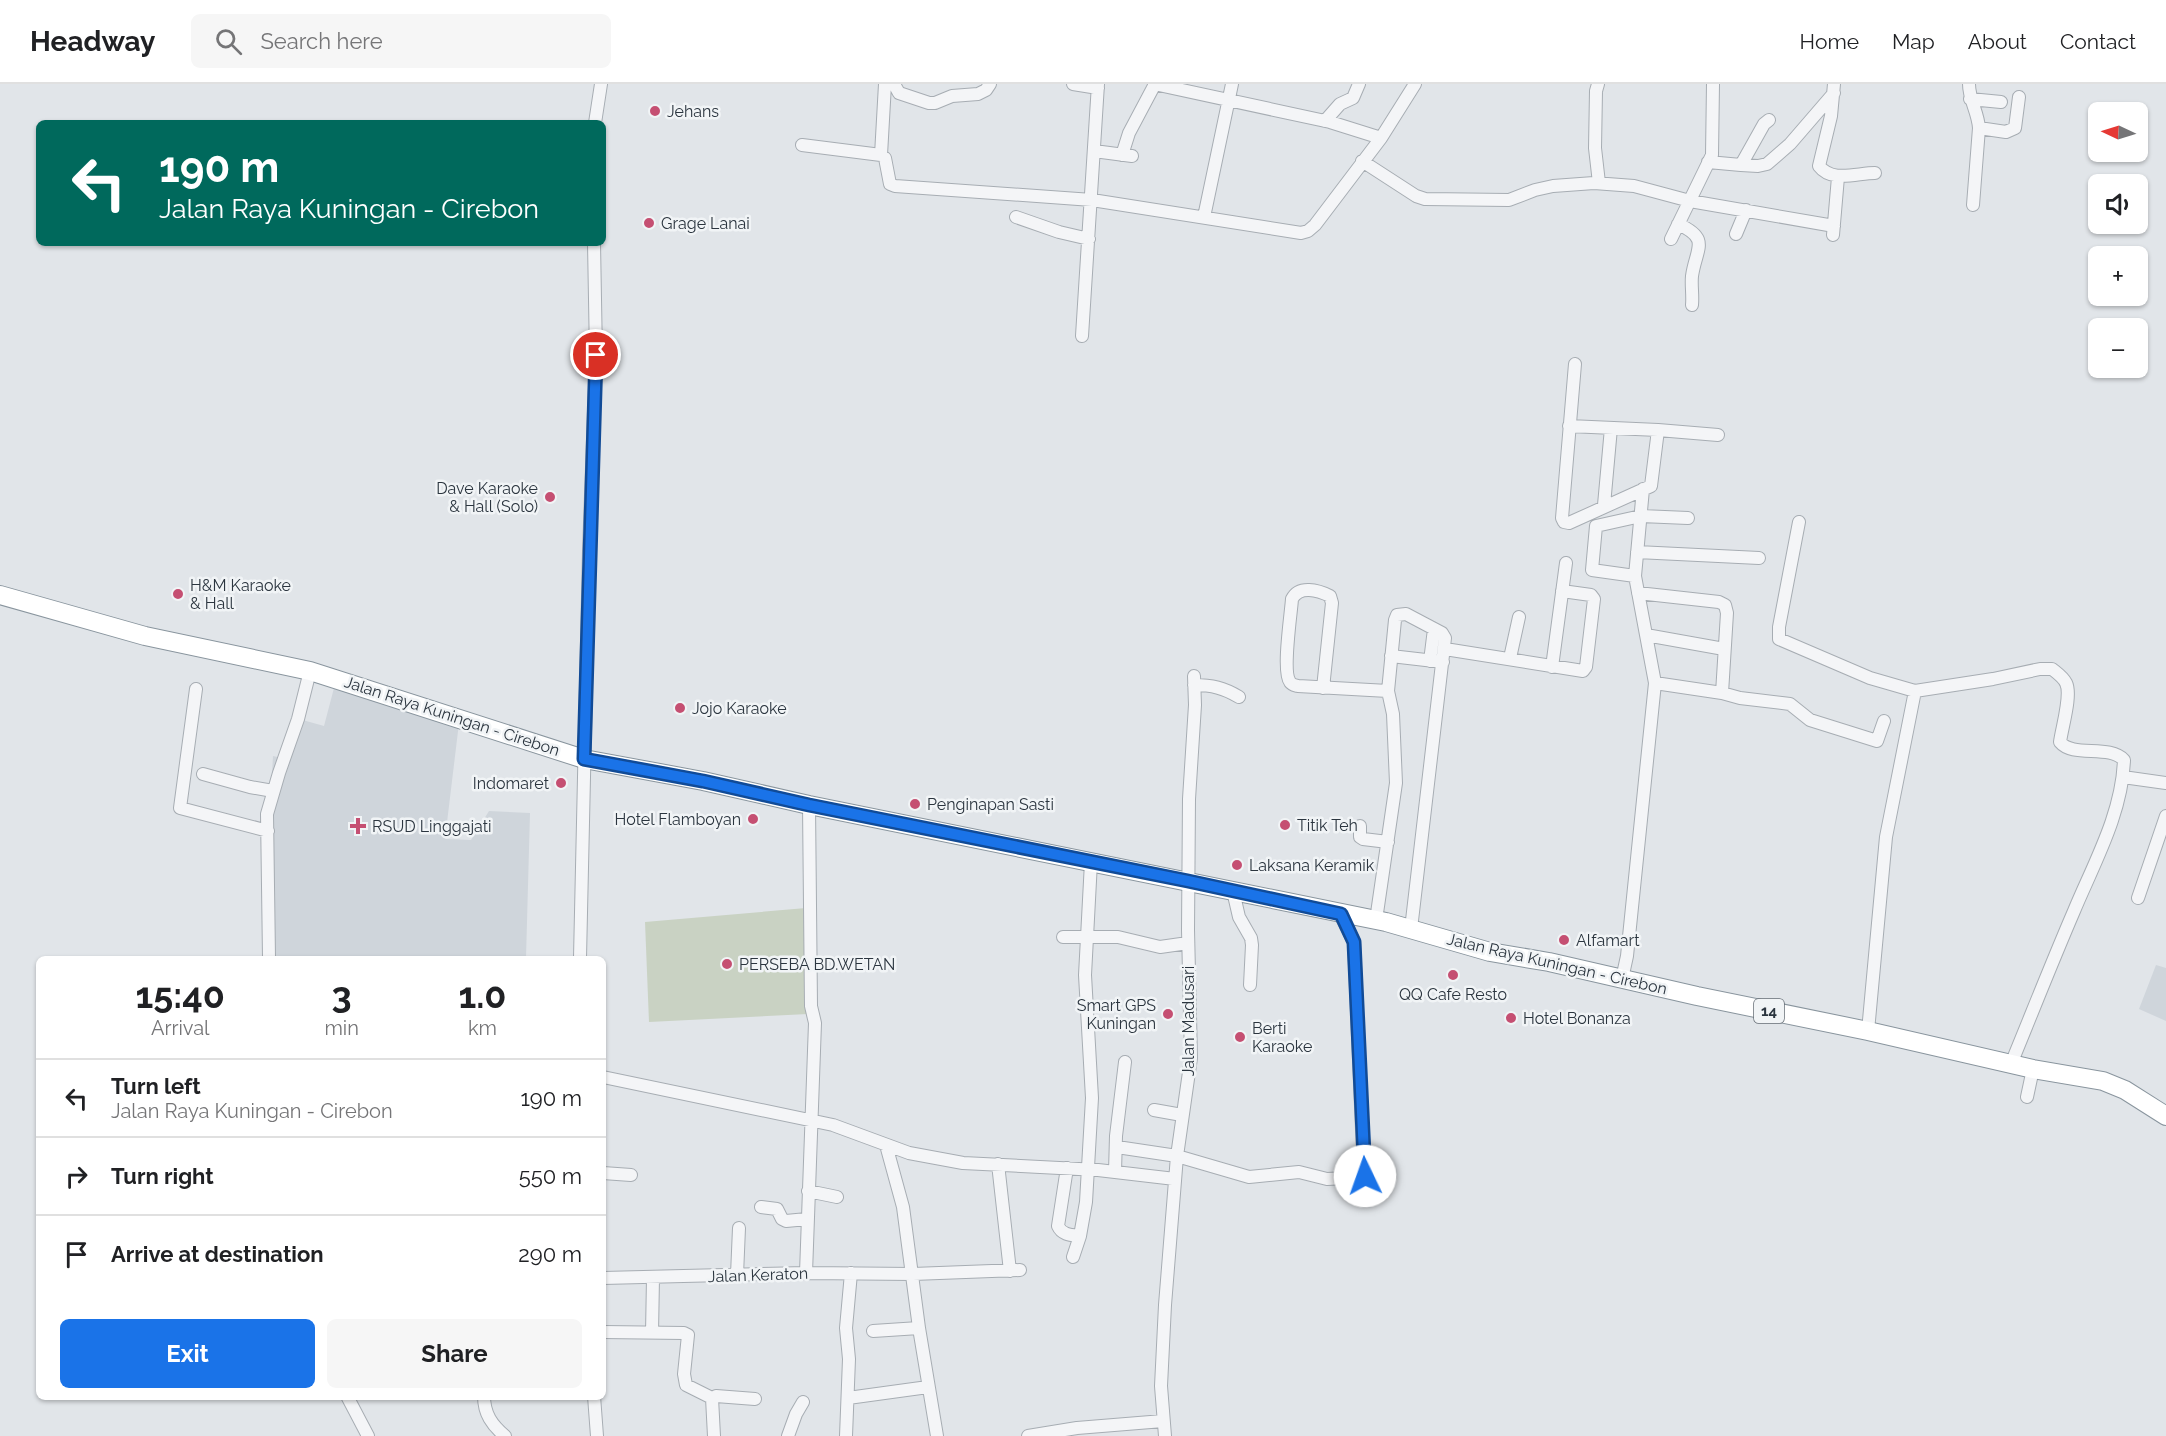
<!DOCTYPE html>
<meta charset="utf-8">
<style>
:root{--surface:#fff;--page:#f6f6f6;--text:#202124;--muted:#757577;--line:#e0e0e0;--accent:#1a73e8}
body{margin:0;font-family:Raleway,sans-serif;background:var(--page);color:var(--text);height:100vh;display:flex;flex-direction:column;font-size:22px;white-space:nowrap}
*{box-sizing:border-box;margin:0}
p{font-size:20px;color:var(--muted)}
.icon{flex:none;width:33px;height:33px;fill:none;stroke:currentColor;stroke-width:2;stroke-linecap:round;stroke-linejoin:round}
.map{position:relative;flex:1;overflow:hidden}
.panel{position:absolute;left:36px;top:872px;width:570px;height:444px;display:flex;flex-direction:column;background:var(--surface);border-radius:9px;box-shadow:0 2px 4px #0004}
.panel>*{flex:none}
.banner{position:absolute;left:36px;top:36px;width:570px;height:126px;border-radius:9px;box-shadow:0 2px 4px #0004;background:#00695c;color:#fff;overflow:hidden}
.needle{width:39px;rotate:274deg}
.buttons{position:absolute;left:2088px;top:18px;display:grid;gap:12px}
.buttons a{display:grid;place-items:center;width:60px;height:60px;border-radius:9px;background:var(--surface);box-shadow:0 2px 4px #0004;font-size:30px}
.pin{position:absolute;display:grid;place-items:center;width:51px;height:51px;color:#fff;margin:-26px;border:3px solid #fff;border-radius:50%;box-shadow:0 2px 6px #0007}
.me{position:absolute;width:66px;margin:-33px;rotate:357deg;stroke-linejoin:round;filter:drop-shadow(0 0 4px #0008)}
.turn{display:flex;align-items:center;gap:21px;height:126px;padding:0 24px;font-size:27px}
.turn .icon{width:78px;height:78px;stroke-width:2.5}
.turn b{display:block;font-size:42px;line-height:51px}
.eta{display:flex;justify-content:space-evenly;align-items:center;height:102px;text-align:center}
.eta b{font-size:36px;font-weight:700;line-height:42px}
.primary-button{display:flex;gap:12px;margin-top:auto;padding:12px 24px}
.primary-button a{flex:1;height:69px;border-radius:9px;background:var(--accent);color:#fff;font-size:24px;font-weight:700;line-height:69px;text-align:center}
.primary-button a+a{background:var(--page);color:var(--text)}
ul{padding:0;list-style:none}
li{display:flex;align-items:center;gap:18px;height:78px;padding:0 24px;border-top:2px solid var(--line)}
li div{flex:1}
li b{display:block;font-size:22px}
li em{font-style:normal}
header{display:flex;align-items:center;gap:36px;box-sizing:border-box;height:84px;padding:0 30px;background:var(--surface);border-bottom:2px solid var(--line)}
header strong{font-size:28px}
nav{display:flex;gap:33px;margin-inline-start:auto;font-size:21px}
.search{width:420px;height:54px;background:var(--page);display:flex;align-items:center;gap:15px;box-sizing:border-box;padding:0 21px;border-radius:9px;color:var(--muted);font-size:22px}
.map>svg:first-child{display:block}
.built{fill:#cfd5db}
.green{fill:#c9d2c3}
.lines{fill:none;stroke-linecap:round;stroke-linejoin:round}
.minor-casing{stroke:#a7adb3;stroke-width:14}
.highway-casing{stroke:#89959e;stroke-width:20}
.minor{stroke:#f4f5f7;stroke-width:12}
.highway{stroke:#fff;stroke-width:18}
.route-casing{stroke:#114b97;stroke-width:15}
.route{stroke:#1a73e8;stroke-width:10}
.poi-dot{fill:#c54f72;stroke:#f1f4f6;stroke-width:2}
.labels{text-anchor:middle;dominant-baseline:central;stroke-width:5;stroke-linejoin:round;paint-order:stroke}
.shield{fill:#f1f4f6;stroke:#666e76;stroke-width:1.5}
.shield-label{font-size:15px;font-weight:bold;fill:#2b353f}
.poi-label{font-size:16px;fill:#2b353f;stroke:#f1f4f6;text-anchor:start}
.street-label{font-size:16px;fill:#2b353f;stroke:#f1f4f6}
</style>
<header>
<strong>Headway</strong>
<div class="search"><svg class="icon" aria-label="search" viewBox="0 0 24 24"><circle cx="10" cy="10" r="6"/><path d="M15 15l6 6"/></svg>Search here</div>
<nav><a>Home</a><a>Map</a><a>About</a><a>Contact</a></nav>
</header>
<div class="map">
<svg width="2166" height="1352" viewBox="0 0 2166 1352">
<rect width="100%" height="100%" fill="#e1e5e9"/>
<path class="built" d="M 334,604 L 459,639 L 445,755 L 471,756 L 489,727 L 530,729 L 526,874 L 271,874 L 270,728 L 273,672 L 286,675 L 299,635 L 324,642 Z
M 2156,881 L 2166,884 L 2166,937 L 2139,925 Z"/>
<path class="green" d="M 806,824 L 808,930 L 649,938 L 645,838 Z"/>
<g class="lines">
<g class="minor-casing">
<path id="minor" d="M 894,0 L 899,9 L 929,19 L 935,19 L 952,12 L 978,10 L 986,6 L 990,0
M 1073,0 L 1098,4
M 1154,0 L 1330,38 L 1381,54
M 1598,0 L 1596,7 L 1595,64 L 1599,99
M 1834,0 L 1831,32 L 1819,82 C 1832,99 1857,89 1875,89
M 1969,0 C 1969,16 1978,28 1979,44 L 1973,121
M 1970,15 L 2001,18
M 1325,37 L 1340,20 L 1353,14 L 1359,0
M 595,39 L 601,0
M 1979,44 L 2006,48 L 2015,44 L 2019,13
M 802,61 L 881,71 L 885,74 L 890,100 L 895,102 L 1092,116 L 1301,149 L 1308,147 L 1315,141 L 1381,54 L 1415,0
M 1094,67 L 1132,72
M 881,71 L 885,0
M 1122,71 L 1129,49 L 1155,0
M 1362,77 L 1416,112 L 1425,115 L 1509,116 L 1535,106 L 1553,102 L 1594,99 L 1634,102 L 1690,117 L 1834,142
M 1708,78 L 1741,81 L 1764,40 L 1769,36
M 1741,81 L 1758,82 L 1767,80 L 1790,60 L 1834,9
M 1016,133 L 1059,148 L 1089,155
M 1204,133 L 1232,0
M 1678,140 C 1711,155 1696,164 1692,192 C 1691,202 1693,211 1692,221
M 1736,150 L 1746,126
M 1833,151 L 1838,93
M 1671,155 L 1712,71 L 1713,0
M 1082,252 L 1098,0
M 1569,342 L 1658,346 L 1651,402 L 1569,439 L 1564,438 L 1562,434 L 1575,280
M 1658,346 L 1718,351
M 1604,421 L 1611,344
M 1799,438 L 1779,543 L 1779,555 L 1870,594 L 1915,607 L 1993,595 L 2040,585 L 2052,585 C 2057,589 2063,593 2066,599 C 2072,611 2062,643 2060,658 C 2073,674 2109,660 2124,676 C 2122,730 2094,779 2074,827 C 2052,878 2032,929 2011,980
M 1637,468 L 1759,474
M 1635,492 L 1592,486 L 1596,442 L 1641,432 L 1688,434
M 1638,509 L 1719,518 L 1725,521 L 1727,529 L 1722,609
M 1646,551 L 1724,565
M 1445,565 L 1583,587 L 1586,583 L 1594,515 L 1591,511 L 1562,507
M 1391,572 L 1443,578
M 1510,574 L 1519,533
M 1430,577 L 1434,545
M 1552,583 L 1566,479
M 1655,599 L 1722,609 L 1740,614 L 1790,620 L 1810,636 L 1877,657 L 1884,637
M 1194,601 C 1212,601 1224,604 1239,613
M 1323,604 L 1332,519 L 1330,512 C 1318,506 1299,501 1292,515 C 1291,530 1282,588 1290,598 C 1292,601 1294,601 1298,602 L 1388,607
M 196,605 L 180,724 L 268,747
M 203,690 L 250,703 L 273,707
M 2123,693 L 2166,699
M 1360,742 L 1360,753 L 1363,755 L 1388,758
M 1233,807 L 1239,833 L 1251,854 L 1252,861 L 1250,901
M 2138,814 L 2166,732
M 1376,836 L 1396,699 L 1393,630 L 1388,607 L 1395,536 L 1397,531 L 1406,530 L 1442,549 L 1445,554 L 1411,845
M 1063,853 L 1118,853 L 1160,863 L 1188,859
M 269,874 L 267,730 L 279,689 L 298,635 L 310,587
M 580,874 L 589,467 L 596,271 L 594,159
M 1622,895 L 1627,872 L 1655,599 L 1635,492 L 1643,405
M 1868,947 L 1886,753 L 1915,607
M 603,993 L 833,1041 L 909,1069 L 963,1079 L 1098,1086 L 1175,1095
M 2027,1013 L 2033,985
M 1154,1026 L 1182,1031
M 886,1061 L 903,1123 L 919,1244 L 937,1352
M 1117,1063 L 1177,1072 L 1249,1093 L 1299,1088 L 1327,1095 L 1364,1093 L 1354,858 L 1340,830
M 998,1080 L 1010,1187
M 1067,1084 L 1058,1142 C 1062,1151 1071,1151 1080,1152 L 1086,1118 L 1092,1014 L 1085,891 L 1091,778
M 1115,1088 L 1116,1052 L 1125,978
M 603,1089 L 631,1091
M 808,1107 L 837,1113
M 761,1123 L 777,1125 L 782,1135 L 786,1137 L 807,1135
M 1073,1173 L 1080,1152
M 806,1189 L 815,939 L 811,922 L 809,721
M 737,1191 L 739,1144
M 603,1194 L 806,1189 L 913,1190 L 1020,1186
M 873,1247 L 919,1244
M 603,1248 L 684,1249 L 688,1251 L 684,1290 L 686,1301 L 712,1314 L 716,1312 L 755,1315
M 652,1249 L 653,1194
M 347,1312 L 368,1352
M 484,1312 C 484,1330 492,1341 505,1352
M 594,1312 L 597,1352
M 712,1314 L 714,1352
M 848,1314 L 928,1303
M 788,1352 L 796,1330 L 803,1318
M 846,1352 L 849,1275 L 846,1244 L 851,1189
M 1028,1352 L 1077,1344 L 1163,1337
M 1165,1352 L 1161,1302 L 1165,1221 L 1177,1072 L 1191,974 L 1188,846 L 1189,715 L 1195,621 L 1194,592"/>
</g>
<g class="highway-casing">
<path id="highway" d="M 0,511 L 145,552 L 310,587 L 584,675 L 703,697 L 809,721 L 1386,838 L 1490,868 L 1549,878 L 1697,912 L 1868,947 L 2033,985 L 2103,997 L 2125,1006 L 2166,1032"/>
</g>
<use href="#minor" class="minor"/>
<use href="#highway" class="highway"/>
</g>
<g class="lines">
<g class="route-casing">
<path id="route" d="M 596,271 L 584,675 L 703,697 L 809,721 L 1188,797 L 1341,830 L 1354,858 L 1365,1092"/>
</g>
<use href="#route" class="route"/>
</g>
<g class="poi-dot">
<circle cx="655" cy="27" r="6"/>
<circle cx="649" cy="139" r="6"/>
<circle cx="550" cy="413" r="6"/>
<circle cx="178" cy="510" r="6"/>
<circle cx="680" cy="624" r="6"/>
<circle cx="561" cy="699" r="6"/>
<circle cx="915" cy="720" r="6"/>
<circle cx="753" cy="735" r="6"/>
<circle cx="1285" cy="741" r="6"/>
<path d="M355 733h6v6h6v6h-6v6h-6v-6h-6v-6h6z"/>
<circle cx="1237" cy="781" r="6"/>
<circle cx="1564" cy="856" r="6"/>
<circle cx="727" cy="880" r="6"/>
<circle cx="1453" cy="891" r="6"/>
<circle cx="1168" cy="930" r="6"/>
<circle cx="1511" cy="934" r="6"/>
<circle cx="1240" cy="953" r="6"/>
</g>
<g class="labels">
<rect class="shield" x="1754" y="915" width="30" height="24" rx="4.5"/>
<g class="shield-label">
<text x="1769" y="927">14</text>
</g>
<g class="poi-label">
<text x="667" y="27">Jehans</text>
<text x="661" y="139">Grage Lanai</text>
<text x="538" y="404" text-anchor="end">Dave Karaoke<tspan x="538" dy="18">&amp; Hall (Solo)</tspan></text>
<text x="190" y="501">H&amp;M Karaoke<tspan x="190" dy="18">&amp; Hall</tspan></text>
<text x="692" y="624">Jojo Karaoke</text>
<text x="549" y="699" text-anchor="end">Indomaret</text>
<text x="927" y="720">Penginapan Sasti</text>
<text x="741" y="735" text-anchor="end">Hotel Flamboyan</text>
<text x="1297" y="741">Titik Teh</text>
<text x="372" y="742">RSUD Linggajati</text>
<text x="1249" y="781">Laksana Keramik</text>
<text x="1576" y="856">Alfamart</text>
<text x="739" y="880">PERSEBA BD.WETAN</text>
<text x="1453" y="910" text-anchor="middle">QQ Cafe Resto</text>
<text x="1156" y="921" text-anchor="end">Smart GPS<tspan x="1156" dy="18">Kuningan</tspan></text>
<text x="1523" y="934">Hotel Bonanza</text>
<text x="1252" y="944">Berti<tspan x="1252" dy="18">Karaoke</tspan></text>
</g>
<g class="street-label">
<text transform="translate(452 632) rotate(18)">Jalan Raya Kuningan - Cirebon</text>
<text transform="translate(1557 880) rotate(13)">Jalan Raya Kuningan - Cirebon</text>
<text transform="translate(1188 937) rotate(-90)">Jalan Madusari</text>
<text transform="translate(758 1191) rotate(-2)">Jalan Keraton</text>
</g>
</g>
</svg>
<div class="buttons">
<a><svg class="needle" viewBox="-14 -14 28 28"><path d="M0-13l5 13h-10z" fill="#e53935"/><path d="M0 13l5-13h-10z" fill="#757577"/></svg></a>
<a><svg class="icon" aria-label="sound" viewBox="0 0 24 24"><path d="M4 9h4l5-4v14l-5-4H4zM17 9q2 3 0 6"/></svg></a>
<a>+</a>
<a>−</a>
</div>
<div class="pin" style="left:596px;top:271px;background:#d93025"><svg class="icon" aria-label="arrive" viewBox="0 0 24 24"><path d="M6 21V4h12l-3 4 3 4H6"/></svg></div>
<svg class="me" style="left:1365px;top:1092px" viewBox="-20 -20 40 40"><circle r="19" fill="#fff"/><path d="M0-13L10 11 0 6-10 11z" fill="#1a73e8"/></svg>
<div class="banner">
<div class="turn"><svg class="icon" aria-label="left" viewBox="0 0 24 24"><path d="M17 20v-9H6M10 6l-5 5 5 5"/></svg><div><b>190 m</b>Jalan Raya Kuningan - Cirebon</div></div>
</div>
<section class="panel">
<div class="eta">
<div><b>15:40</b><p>Arrival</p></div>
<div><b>3</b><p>min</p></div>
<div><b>1.0</b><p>km</p></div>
</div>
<ul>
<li><svg class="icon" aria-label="left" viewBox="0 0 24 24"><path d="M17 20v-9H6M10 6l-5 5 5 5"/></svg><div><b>Turn left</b><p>Jalan Raya Kuningan - Cirebon</p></div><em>190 m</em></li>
<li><svg class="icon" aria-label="right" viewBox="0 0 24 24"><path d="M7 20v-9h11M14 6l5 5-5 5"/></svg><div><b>Turn right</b></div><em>550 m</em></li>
<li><svg class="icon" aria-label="arrive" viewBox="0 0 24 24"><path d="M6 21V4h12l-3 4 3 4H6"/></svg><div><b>Arrive at destination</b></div><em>290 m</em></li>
</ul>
<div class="primary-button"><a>Exit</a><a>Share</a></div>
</section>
</div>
